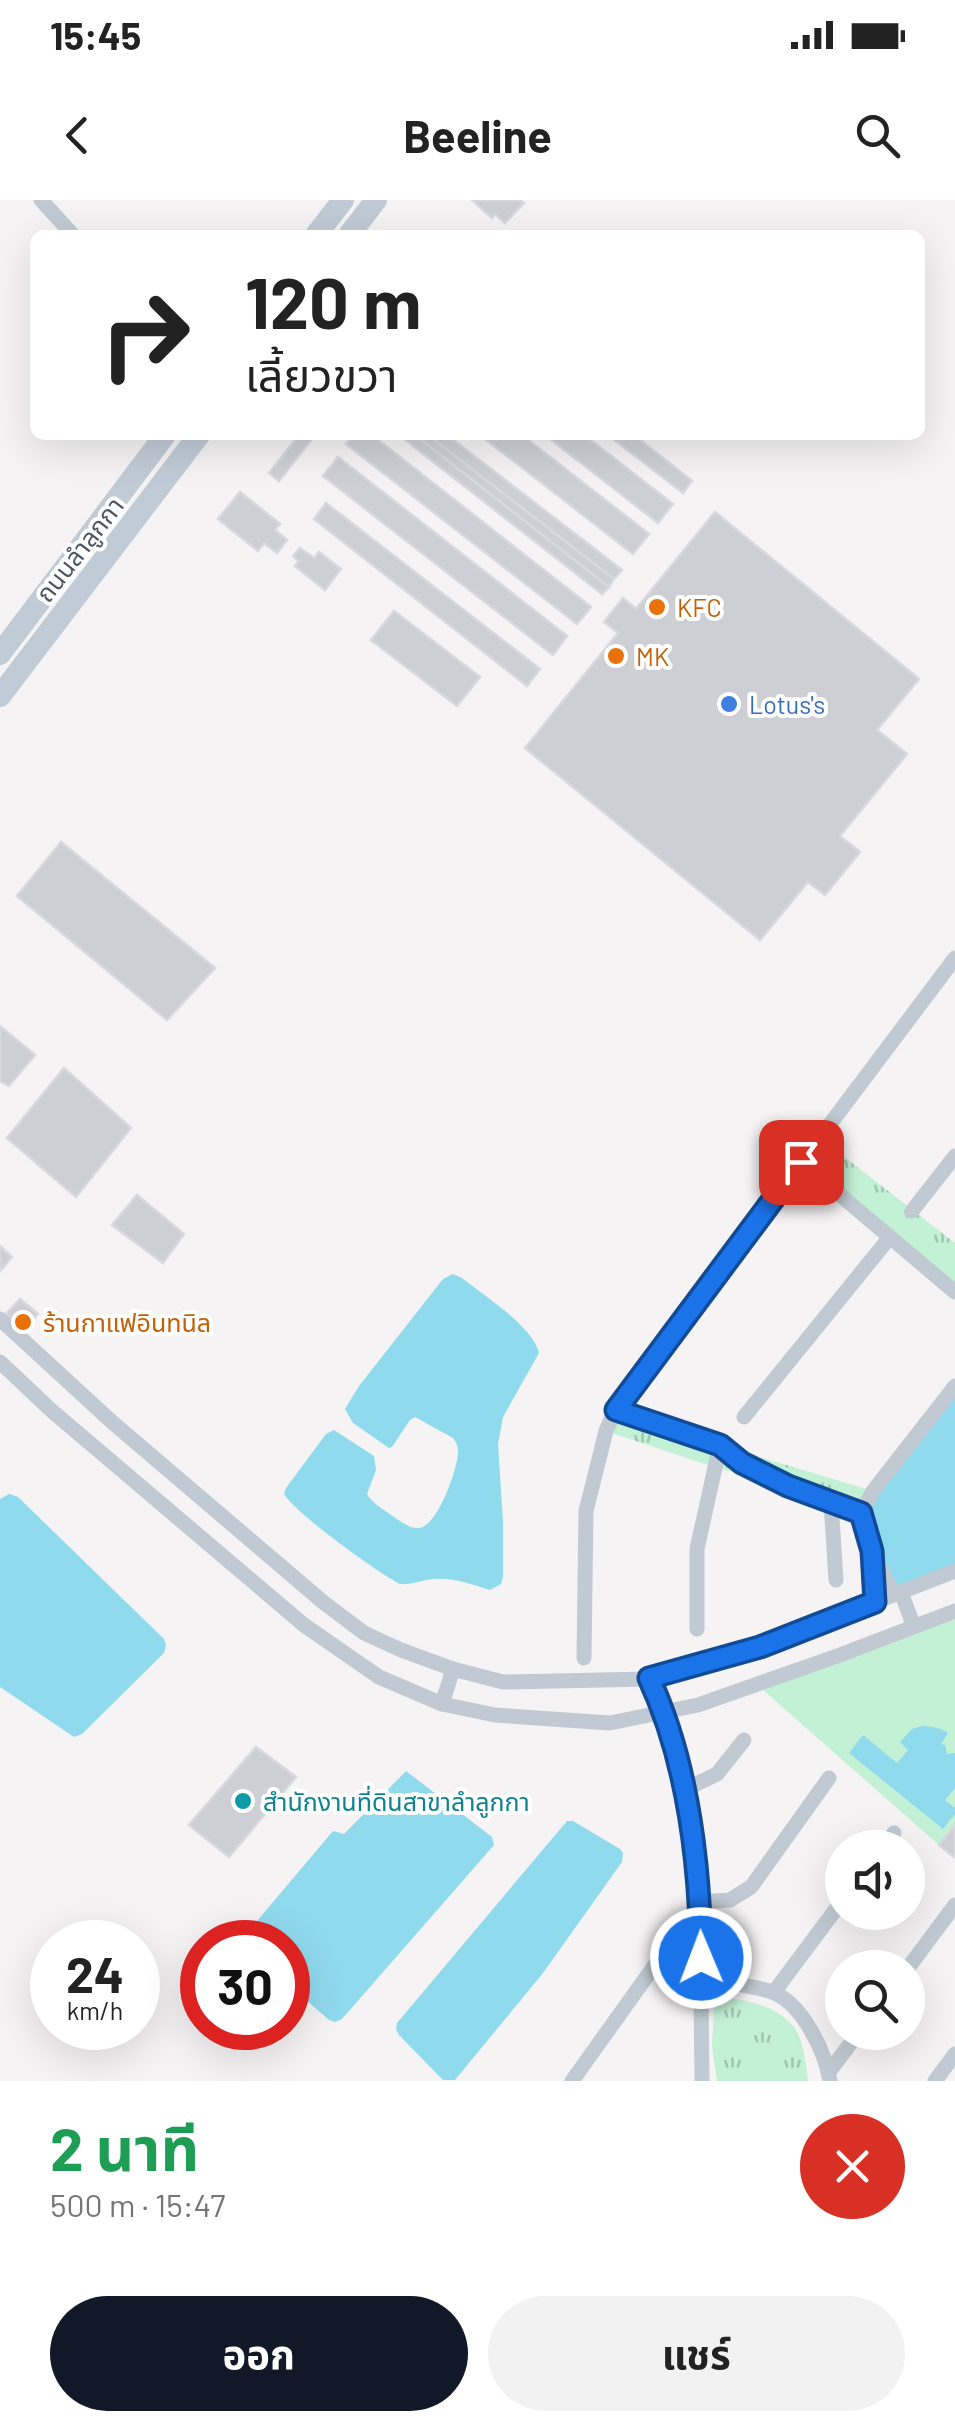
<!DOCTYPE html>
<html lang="th">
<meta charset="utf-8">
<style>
:root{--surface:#fff;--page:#f2f2f2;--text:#222;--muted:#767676;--accent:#111827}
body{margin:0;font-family:Barlow,"Noto Sans Thai",sans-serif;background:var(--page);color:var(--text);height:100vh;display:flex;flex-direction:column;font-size:38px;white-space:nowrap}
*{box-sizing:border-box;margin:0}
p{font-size:32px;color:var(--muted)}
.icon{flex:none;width:55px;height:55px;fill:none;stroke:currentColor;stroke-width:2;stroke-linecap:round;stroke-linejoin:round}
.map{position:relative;height:1881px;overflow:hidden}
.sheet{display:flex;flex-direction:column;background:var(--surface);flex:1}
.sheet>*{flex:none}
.guide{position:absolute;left:30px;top:30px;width:895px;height:210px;border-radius:15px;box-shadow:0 10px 40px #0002;background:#fff;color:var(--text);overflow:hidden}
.buttons{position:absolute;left:825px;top:1630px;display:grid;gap:20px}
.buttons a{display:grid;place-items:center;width:100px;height:100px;border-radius:50%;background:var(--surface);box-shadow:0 10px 40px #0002;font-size:50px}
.speed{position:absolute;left:30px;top:1720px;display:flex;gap:20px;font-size:50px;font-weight:700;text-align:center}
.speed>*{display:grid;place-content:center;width:130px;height:130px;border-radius:50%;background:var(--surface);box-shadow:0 10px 40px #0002;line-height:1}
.speed small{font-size:25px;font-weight:400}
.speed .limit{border:15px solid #d22;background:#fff;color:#111}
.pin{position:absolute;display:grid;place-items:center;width:85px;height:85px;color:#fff;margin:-42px;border-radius:20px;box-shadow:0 5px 15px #0006}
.me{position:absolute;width:110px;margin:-55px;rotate:359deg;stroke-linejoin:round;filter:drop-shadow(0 0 8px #0008)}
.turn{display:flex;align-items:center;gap:35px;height:210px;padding:0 50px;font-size:45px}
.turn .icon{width:130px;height:130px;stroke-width:2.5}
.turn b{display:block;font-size:70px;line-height:85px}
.round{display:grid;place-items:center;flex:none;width:105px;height:105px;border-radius:52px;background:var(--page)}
.head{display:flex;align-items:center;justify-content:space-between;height:170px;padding:0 50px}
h1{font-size:60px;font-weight:700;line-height:75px;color:#1e9e55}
.cta{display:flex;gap:20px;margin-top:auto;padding:20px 50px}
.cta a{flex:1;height:115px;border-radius:60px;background:var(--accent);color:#fff;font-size:40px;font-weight:700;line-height:115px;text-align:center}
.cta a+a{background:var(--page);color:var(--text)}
.status{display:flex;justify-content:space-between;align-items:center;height:70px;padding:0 50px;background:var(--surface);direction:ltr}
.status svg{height:28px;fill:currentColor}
header{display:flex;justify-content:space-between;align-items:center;height:130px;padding:0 50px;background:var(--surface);font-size:45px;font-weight:700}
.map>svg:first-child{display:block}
.green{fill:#c3f1d5}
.park{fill:url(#park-tufts)}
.water{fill:#90daee}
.building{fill:#cdcfd5;stroke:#d7d9de;stroke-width:2.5}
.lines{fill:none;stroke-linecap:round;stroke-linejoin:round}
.street{stroke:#c1cad2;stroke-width:15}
.secondary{stroke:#c1cbd6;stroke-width:22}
.route-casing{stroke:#114b97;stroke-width:25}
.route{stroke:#1a73e8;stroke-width:18}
.food-dot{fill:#e8710a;stroke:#fff;stroke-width:4}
.shop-dot{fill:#3f7fe0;stroke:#fff;stroke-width:4}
.culture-dot{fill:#0f9aa8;stroke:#fff;stroke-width:4}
.labels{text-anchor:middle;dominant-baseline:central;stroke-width:8;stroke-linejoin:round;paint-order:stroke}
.street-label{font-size:25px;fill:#4a5661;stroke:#fff}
.food-label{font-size:25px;fill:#c56008;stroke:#fff;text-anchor:start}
.shop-label{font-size:25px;fill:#366cbe;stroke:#fff;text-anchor:start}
.culture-label{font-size:25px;fill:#0d838f;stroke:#fff;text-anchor:start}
</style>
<div class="status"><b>15:45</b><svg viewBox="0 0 49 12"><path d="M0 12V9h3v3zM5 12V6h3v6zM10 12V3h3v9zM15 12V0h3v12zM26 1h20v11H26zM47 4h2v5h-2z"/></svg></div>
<header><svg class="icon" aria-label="back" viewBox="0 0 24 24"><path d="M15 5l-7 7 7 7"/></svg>Beeline<svg class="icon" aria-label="search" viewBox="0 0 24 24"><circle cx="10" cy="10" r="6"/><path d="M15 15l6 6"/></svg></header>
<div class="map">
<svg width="955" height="1881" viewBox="0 0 955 1881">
<defs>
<pattern id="park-tufts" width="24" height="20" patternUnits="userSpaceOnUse" patternTransform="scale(2.5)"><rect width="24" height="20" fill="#c3f1d5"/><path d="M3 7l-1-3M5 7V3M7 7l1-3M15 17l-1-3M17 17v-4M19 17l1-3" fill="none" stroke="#a0c6b0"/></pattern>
</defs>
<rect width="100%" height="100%" fill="#f5f3f3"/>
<path class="green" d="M 955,1418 L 955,1659 L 763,1490 Z"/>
<path class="park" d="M 820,938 L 955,1043 L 955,1089 L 801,962 Z
M 615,1210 L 720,1245 L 873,1291 L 861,1313 L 787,1286 L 714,1267 L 606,1231 Z
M 724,1798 C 749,1799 783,1808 797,1832 C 803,1843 807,1869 808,1881 L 717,1881 L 712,1846 L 714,1807 Z"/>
<path class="water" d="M 453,1074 L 462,1078 C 484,1096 533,1126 539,1153 L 503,1217 L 498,1244 L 503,1322 L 503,1377 L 501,1384 L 490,1390 C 471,1384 453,1377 433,1379 C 421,1380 412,1385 400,1384 C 378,1373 295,1313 284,1294 L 286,1288 L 326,1234 L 334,1230 L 374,1256 L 376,1270 L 367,1294 C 373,1304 382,1308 391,1315 C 399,1320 409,1329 419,1328 C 438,1326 457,1270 458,1253 C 458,1245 457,1244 453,1238 L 415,1217 L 410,1220 L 392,1247 L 389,1248 L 353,1223 L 345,1209 L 359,1186 L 443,1079 Z
M 955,1189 L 955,1366 L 894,1392 L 866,1317 L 873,1291 Z
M 9,1294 L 18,1297 L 164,1439 L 166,1445 L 164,1453 L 82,1534 L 74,1537 L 0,1487 L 0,1299 Z
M 922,1526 C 932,1527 940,1527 948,1533 L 941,1544 L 945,1545 L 947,1554 L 955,1553 L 955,1588 L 945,1600 L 955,1608 L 955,1614 L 943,1629 L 849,1553 L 863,1535 L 897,1563 L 908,1550 L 900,1542 L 912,1529 Z
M 406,1571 L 492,1637 L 494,1645 L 342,1819 L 335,1822 L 329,1820 L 288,1784 L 288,1742 L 243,1742 L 246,1734 L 333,1631 L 344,1634 Z
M 567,1621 L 573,1621 L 620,1649 L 623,1653 L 622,1662 L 543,1773 L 455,1880 L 443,1880 L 399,1835 L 396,1829 L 397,1823 Z"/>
<path class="building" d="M 472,0 L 520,0 L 524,3 L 505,23 L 495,14 L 492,18 Z
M 299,235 L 315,235 L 279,281 L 269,273 Z
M 353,235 L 372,235 L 591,407 L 577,424 L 346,244 Z
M 399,235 L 415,235 L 609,387 L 602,394 Z
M 415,235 L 428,235 L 614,379 L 609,387 Z
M 428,235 L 447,235 L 622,370 L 614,379 Z
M 480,235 L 522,235 L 649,334 L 633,354 Z
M 545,235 L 584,235 L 673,304 L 658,323 Z
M 608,235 L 634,235 L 692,281 L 683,293 Z
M 338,257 L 567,436 L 553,455 L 323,276 Z
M 240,292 L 280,324 L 275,330 L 287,340 L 277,353 L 264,343 L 258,351 L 218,319 Z
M 326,303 L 540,469 L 527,486 L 314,319 Z
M 715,312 L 919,479 L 877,530 L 907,554 L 840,636 L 860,652 L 825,695 L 808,682 L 760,740 L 525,548 L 618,433 L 604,422 L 623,398 L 636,409 Z
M 300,348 L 314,358 L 319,352 L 341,369 L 325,390 L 295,366 L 299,361 L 293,356 Z
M 394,411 L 480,477 L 457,506 L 371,440 Z
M 61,642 L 215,768 L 167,820 L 17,696 Z
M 0,826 L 35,855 L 9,886 L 0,881 Z
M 64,868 L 131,928 L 76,997 L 7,938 Z
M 137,995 L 184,1034 L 163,1063 L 112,1025 Z
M 0,1046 L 12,1057 L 0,1071 Z
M 20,1099 L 38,1114 L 24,1130 L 6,1114 Z
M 256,1547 L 296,1577 L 229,1657 L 189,1625 Z
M 955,1625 L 955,1658 L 939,1645 Z"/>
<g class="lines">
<path class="street" d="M 41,0 L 73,35
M 801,962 L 955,1092
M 912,1011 L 955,956
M 0,1119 L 112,1222 L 323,1402 L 364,1433 L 401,1450 L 453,1469 L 503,1482 L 649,1479 L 760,1447 L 955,1371
M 0,1162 L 52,1211 L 304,1425 L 379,1477 L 442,1504 L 495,1515 L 610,1523 L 698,1505 L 840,1455 L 955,1411
M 744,1217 L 890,1037
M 831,1302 L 836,1380
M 861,1313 L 873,1291 L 955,1186
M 873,1360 L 875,1402
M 901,1392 L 914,1427
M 894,1395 L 872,1351 L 861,1313 L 787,1286 L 742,1263 L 720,1245 L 615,1210 L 955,758
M 697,1429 L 697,1349 L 720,1245
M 584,1458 L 586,1311 L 606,1231 L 615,1210
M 649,1479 C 689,1564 699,1665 701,1758
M 442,1504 L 453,1469
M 684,1590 L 717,1574 L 744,1540
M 883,1648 L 894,1633
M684 1778a21 21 0 1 1 42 0a21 21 0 1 1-42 0Z
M 908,1768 L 955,1705
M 726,1782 C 741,1785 758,1787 772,1792 C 802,1803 825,1851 830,1881
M 774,1792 L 842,1701
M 701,1799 L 702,1881
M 829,1872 L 859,1832
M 572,1881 L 700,1702 L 730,1700 L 751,1687 L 829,1578
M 935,1881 L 955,1854"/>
<path class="secondary" d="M 316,35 L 343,0
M 349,35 L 376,0
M 0,454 L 165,235
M 0,496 L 199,235"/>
</g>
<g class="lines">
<g class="route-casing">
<path id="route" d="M 701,1758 C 700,1666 688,1562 649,1478 L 760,1447 L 875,1402 L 872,1351 L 861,1313 L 788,1286 L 742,1263 L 720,1245 L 616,1210 L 801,962"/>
</g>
<use href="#route" class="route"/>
</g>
<g class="food-dot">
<circle cx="657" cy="407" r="10"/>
<circle cx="616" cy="456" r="10"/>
<circle cx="23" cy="1122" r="10"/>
</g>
<circle class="shop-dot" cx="729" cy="504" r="10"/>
<circle class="culture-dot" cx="243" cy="1601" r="10"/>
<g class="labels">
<g class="street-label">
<text transform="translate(79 349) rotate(-52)">ถนนลำลูกกา</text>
</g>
<g class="food-label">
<text x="677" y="407">KFC</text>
<text x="636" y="456">MK</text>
<text x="43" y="1122">ร้านกาแฟอินทนิล</text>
</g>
<g class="shop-label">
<text x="749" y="504">Lotus's</text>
</g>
<g class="culture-label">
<text x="263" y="1601">สำนักงานที่ดินสาขาลำลูกกา</text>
</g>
</g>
</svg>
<div class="buttons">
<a><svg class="icon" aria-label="sound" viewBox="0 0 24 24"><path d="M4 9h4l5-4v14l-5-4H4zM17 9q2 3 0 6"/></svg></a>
<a><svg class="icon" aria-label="search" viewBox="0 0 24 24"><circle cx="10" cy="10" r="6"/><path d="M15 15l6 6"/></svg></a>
</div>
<div class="speed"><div>24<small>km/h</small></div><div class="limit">30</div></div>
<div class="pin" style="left:801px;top:962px;background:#d93025"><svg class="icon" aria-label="arrive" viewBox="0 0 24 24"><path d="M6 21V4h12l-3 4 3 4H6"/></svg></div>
<svg class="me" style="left:701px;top:1758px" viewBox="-20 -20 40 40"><circle r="17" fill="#1a73e8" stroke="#fff" stroke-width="3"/><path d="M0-11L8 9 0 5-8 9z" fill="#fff"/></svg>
<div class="guide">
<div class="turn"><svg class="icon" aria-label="right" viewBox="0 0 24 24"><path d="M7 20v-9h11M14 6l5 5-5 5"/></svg><div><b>120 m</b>เลี้ยวขวา</div></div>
</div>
</div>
<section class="sheet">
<div class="head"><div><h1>2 นาที</h1><p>500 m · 15:47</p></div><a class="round" style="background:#d93025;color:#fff"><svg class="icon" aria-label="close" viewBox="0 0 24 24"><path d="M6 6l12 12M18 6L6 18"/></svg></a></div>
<div class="cta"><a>ออก</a><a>แชร์</a></div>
</section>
